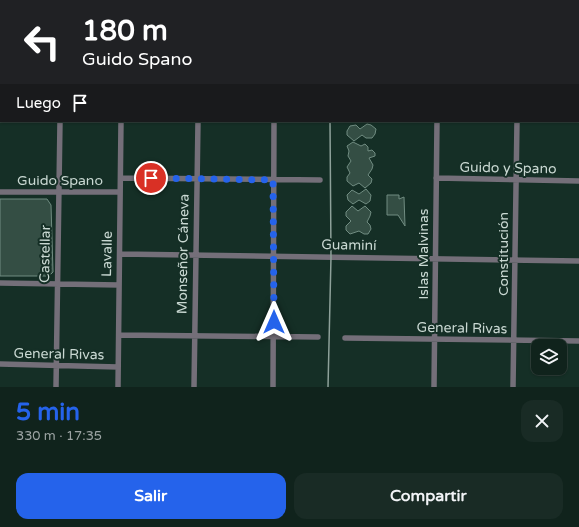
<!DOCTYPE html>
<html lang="es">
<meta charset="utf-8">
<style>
:root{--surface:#10231c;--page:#192b25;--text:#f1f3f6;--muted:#9ca4a3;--line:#30403b;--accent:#2563eb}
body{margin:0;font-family:"Varela Round",sans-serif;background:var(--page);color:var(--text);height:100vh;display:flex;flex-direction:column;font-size:15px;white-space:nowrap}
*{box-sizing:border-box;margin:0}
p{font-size:13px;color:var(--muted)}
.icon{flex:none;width:22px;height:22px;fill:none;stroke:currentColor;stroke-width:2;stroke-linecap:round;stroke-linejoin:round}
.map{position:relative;height:387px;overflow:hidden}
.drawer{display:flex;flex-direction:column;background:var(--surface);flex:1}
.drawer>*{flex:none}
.top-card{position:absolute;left:0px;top:0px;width:579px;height:122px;box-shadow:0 1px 3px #0004,0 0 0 1px var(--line);background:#202124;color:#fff;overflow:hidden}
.tools{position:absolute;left:531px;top:339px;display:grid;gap:8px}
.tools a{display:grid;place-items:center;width:36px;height:36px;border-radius:8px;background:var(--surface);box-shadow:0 1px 3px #0004,0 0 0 1px var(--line);font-size:20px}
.pin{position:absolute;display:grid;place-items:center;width:34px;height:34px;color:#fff;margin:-17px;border:2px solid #fff;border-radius:50%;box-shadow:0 1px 4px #0007}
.me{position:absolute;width:44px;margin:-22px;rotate:0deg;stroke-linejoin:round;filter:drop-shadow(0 0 3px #0008)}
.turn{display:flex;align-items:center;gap:14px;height:84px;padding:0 16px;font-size:18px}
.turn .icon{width:52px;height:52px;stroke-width:2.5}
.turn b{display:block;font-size:28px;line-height:34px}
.then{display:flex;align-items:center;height:38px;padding:0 16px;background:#0003;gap:8px;font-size:15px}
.round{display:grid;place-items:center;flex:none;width:42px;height:42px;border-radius:12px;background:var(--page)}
.headline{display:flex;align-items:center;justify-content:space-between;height:68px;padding:0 16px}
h1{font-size:24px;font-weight:800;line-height:30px;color:var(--accent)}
.button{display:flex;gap:8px;margin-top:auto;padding:8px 16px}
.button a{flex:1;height:46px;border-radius:12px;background:var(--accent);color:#fff;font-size:16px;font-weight:800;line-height:46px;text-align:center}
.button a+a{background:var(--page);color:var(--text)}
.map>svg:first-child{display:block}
.building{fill:#344e44;stroke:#708c81}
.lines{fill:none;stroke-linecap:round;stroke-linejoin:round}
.minor{stroke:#746f79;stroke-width:5.5}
.rail{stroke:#8ea19a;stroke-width:1.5}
.route{stroke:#2563eb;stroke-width:7;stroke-dasharray:0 12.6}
.labels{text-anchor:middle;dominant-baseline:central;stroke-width:4;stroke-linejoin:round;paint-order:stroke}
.street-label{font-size:14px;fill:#c9d8d2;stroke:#152f26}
</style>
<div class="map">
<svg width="579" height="387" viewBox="0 0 579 387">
<rect width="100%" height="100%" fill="#152f26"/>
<path class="building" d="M 367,124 L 371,125 L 376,129 L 375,134 L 372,138 L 366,138 L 362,135 L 354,141 L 347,135 L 347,131 L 350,126 L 356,125 L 360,129 Z
M 353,142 L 361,146 L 365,144 L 368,147 L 368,151 L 372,150 L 375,153 L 375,156 L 369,158 L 373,165 L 372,169 L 368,175 L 372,179 L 371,183 L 365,188 L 359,183 L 353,186 L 347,181 L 347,177 L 350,173 L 347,167 L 351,161 L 348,156 L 349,151 L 347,146 Z
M 366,189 L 371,195 L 370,201 L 366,204 L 359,200 L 353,204 L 348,200 L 347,195 L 352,190 L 359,194 Z
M 387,195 L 399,195 L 399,199 L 404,197 L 405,226 L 398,215 L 387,215 Z
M 0,199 L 47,199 L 51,205 L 53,272 L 49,276 L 0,276 Z
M 352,206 L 358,211 L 365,206 L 371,212 L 370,216 L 367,222 L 370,225 L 371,229 L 368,234 L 364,234 L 359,231 L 350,234 L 346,230 L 346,226 L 351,221 L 346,216 L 346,212 Z"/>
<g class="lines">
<path class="minor" d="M 123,0 L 123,1
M 62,1 L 62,0
M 276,1 L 276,0
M 438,1 L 438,0
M 517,1 L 517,0
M 578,22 L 579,22
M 0,30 L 1,30
M 578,103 L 579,103
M 0,109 L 1,109
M 121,178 L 320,180
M 436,178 L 579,181
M 0,192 L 120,192
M 120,254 L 579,261
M 0,283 L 119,285
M 119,335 L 318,337
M 345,338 L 579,341
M 0,364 L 118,367
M 56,387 L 60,121
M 118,387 L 121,121
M 194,387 L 198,121
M 273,387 L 274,121
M 434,387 L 437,121
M 513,387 L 517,121"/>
<path class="rail" d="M 332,1 L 332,0
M 328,387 L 331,257 L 330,121"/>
</g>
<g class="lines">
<path class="route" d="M 151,178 L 273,180 L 274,322"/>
</g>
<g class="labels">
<g class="street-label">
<text transform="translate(508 168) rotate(1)">Guido y Spano</text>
<text x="60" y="180">Guido Spano</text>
<text transform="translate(349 245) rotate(1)">Guaminí</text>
<text transform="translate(45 254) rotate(-89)">Castellar</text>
<text transform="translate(107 254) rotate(-89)">Lavalle</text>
<text transform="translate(183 254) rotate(-89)">Monseñor Cáneva</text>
<text transform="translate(423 254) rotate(-90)">Islas Malvinas</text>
<text transform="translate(503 254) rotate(-90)">Constitución</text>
<text transform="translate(462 328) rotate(1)">General Rivas</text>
<text transform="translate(59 354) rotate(1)">General Rivas</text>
</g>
</g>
</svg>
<div class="tools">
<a><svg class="icon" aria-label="layers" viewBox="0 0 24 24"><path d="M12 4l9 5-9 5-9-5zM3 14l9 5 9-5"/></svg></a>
</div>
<div class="pin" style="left:151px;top:178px;background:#d93025"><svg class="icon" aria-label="arrive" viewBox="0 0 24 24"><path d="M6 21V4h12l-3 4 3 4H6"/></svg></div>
<svg class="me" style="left:274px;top:322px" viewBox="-20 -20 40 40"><path d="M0-17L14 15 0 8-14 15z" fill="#2563eb" stroke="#fff" stroke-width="4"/></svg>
<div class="top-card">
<div class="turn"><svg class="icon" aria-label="left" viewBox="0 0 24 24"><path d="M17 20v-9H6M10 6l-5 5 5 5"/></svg><div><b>180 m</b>Guido Spano</div></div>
<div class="then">Luego<svg class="icon" aria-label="arrive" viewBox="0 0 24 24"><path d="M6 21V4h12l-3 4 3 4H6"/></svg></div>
</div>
</div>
<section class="drawer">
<div class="headline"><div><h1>5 min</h1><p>330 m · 17:35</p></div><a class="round"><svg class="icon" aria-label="close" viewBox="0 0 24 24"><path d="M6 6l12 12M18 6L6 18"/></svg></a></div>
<div class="button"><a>Salir</a><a>Compartir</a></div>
</section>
